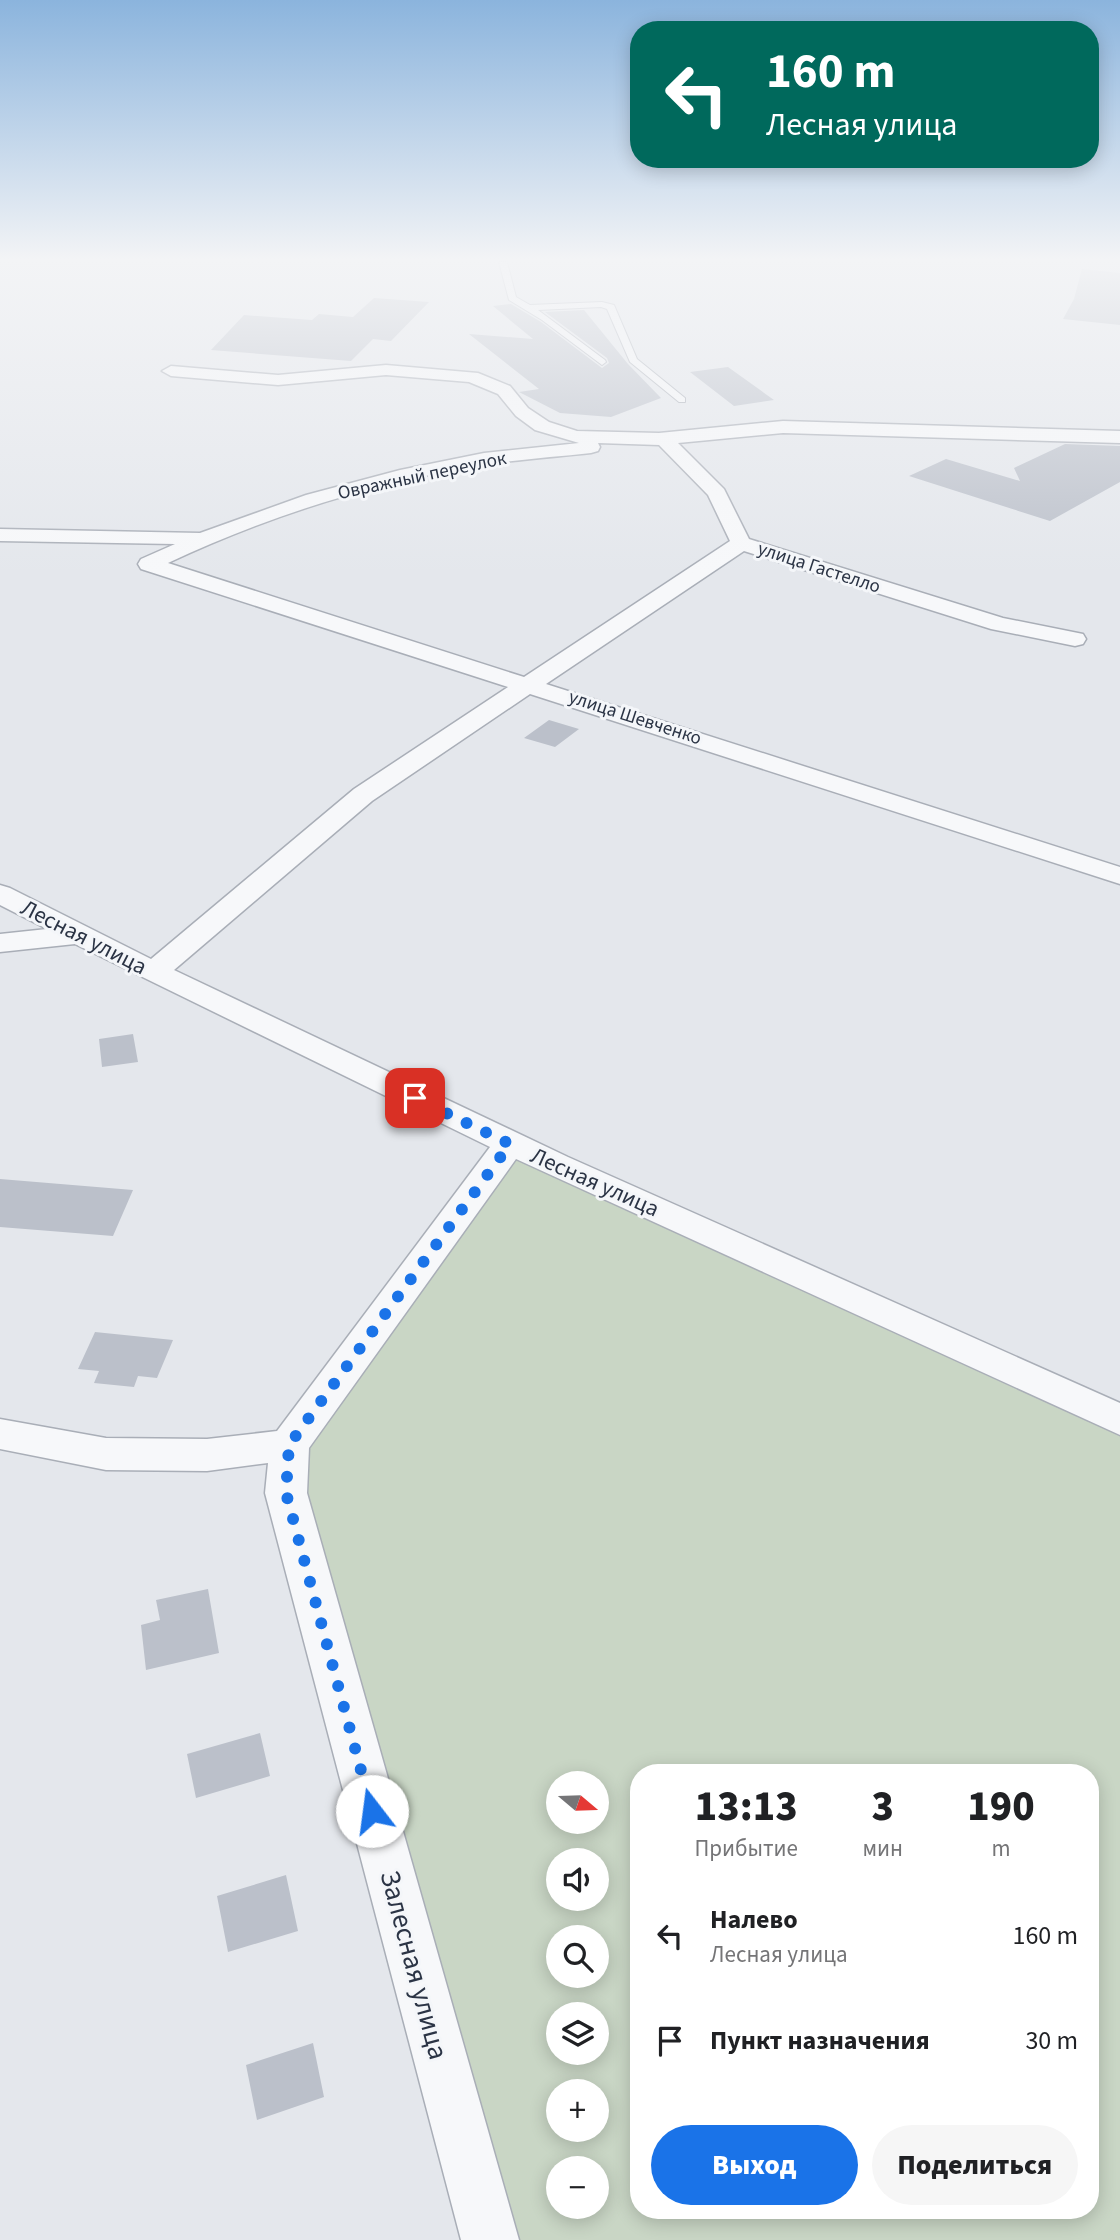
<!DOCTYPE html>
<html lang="ru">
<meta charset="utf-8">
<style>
:root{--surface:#fff;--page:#f6f6f6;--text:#202124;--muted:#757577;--accent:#1a73e8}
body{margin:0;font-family:"Source Sans 3",sans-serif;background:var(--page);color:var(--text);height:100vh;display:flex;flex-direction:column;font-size:26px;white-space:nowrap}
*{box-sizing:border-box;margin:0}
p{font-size:23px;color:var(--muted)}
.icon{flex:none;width:38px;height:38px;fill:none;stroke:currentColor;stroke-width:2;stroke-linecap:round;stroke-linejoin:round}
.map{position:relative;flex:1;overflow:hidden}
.details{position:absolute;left:630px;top:1764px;width:469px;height:455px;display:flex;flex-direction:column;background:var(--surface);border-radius:28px;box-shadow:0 4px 18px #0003}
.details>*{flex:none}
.top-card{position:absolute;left:630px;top:21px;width:469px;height:147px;border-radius:28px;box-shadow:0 4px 18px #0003;background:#00695c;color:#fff;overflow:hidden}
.needle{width:46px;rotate:109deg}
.controls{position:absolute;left:546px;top:1771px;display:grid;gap:14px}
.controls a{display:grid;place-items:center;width:63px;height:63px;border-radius:50%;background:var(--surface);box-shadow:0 4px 18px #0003;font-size:35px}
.pin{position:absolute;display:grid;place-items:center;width:60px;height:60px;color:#fff;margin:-30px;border-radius:14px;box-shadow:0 4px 10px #0006}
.me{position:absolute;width:77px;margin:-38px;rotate:345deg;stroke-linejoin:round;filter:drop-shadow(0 0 5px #0008)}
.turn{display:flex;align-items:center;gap:24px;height:147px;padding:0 21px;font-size:32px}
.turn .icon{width:91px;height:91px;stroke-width:2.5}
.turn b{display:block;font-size:49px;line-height:60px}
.eta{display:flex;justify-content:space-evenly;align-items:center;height:119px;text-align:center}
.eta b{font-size:42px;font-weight:800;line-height:49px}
.primary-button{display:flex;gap:14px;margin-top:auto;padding:14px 21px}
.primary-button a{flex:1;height:80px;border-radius:42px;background:var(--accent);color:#fff;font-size:28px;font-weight:800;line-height:80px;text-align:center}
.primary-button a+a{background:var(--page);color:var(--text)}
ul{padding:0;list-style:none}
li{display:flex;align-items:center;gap:21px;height:105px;padding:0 21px}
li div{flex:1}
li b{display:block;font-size:26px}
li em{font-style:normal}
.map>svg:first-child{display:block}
.green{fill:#c9d6c5;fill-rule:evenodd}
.building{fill:#bbc0ca}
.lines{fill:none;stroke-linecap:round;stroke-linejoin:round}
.service-casing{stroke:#a9aeb7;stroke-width:2}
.minor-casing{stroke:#a9aeb7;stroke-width:3}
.service{fill:#f7f8fa;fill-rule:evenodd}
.minor{fill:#f7f8fa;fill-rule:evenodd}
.route{stroke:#1a73e8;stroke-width:12;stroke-dasharray:0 21.6}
.labels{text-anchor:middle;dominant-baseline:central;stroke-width:6;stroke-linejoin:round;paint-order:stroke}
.far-street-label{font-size:19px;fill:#2b3445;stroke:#f4f6f9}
.street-label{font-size:23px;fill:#2b3445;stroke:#f4f6f9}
.near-street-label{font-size:28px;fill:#2b3445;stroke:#f4f6f9}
</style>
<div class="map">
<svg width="1120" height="2240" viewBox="0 0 1120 2240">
<rect width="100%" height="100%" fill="#e4e7ec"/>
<path class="green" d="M 510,1144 L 1120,1420 L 1120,2240 L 490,2240 L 289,1445 ZM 639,1773 L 1090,1773 L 1090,2210 L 639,2210 ZM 558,1783 L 597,1783 L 597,1822 L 558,1822 ZM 558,1860 L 597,1860 L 597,1899 L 558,1899 ZM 558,1937 L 597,1937 L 597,1976 L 558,1976 ZM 558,2014 L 597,2014 L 597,2053 L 558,2053 ZM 558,2091 L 597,2091 L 597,2130 L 558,2130 ZM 558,2168 L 597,2168 L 597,2207 L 558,2207 Z"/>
<path class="building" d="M 1082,269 L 1120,273 L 1120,325 L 1063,319 L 1074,299 Z
M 374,298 L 429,302 L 391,341 L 373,339 L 351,361 L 211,350 L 244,315 L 312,320 L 319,314 L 353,317 Z
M 511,304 L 541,322 L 602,368 L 609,363 L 607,358 L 545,312 L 584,310 L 628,364 L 661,398 L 611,417 L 560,413 L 519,392 L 539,389 L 469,334 L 533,339 L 493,306 Z
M 728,367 L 774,400 L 734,406 L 690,372 Z
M 1065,444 L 1120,446 L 1120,482 L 1050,521 L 909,476 L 946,459 L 1020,481 L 1014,468 Z
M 549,720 L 579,729 L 555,747 L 524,738 Z
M 133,1034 L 138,1062 L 102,1067 L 99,1039 Z
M 0,1179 L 133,1190 L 113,1236 L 0,1227 Z
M 95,1332 L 173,1340 L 157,1378 L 138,1376 L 134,1387 L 94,1383 L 99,1371 L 78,1369 Z
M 208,1589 L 219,1653 L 146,1670 L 141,1625 L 160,1620 L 156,1600 Z
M 260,1733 L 270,1776 L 196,1798 L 187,1754 Z
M 286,1875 L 298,1931 L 228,1952 L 217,1896 Z
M 313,2043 L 324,2097 L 257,2120 L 246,2065 Z"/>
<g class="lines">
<g class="service-casing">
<path id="service" d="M 499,262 L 507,262 L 516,297 L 530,305 L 602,302 L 614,305 L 637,359 L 685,398 L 685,402 L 679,402 L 630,362 L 607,309 L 601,307 L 538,310 L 605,360 L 606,362 L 602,365 L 542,320 L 509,300 Z"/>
</g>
<g class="minor-casing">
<path id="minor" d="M 386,365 L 478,373 L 510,386 L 528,408 L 549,422 L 577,431 L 659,433 L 783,421 L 1120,431 L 1120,443 L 783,433 L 678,443 L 724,489 L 749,539 L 1003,618 L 1083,634 L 1086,639 L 1083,644 L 1075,646 L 991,629 L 744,551 L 546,684 L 1120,867 L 1120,884 L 530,694 L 372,801 L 174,970 L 568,1157 L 1120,1403 L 1120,1435 L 516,1159 L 309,1448 L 307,1493 L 519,2240 L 461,2240 L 265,1493 L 268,1463 L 207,1471 L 106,1470 L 0,1449 L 0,1419 L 106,1438 L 207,1439 L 277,1431 L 490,1147 L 75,944 L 0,952 L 0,934 L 47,929 L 0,905 L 0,885 L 10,888 L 151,959 L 354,789 L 508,687 L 141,569 L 138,564 L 141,559 L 175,544 L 0,541 L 0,529 L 200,533 L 306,495 L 400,470 L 484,453 L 579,443 L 535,430 L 516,416 L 498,394 L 469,382 L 386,375 L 278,385 L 171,376 L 162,371 L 171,366 L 278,375 ZM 598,443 L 659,445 L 708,495 L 730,541 L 524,677 L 168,563 C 268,516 375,482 484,465 C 520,459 556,457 591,453 L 598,451 L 600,447 Z"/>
</g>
<use href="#service" class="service"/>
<use href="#minor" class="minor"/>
</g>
<linearGradient id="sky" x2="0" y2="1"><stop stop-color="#8bb4dd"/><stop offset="0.45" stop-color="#f3f4f6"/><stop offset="1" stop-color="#f3f4f6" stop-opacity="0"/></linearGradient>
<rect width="1120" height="576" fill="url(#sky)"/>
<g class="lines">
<path class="route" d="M 372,1811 L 286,1493 L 289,1445 L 510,1144 L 415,1098"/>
</g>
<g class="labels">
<g class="far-street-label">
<text transform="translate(422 476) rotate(-12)">Овражный переулок</text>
<text transform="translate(819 568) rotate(18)">улица Гастелло</text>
<text transform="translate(635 718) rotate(18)">улица Шевченко</text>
</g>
<g class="street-label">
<text transform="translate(84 937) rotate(27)">Лесная улица</text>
<text transform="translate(595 1182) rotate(24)">Лесная улица</text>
</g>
<g class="near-street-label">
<text transform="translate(414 1965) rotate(75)">Залесная улица</text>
</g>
</g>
</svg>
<div class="controls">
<a><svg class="needle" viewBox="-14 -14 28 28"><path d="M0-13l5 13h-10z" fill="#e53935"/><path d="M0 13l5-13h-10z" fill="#757577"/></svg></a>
<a><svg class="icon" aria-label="sound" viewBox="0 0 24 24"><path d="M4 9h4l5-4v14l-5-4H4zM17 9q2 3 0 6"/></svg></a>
<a><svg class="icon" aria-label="search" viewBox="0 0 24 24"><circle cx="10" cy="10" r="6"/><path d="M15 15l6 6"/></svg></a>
<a><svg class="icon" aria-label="layers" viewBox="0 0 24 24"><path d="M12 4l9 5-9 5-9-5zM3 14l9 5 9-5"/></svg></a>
<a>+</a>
<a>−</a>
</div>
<div class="pin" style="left:415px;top:1098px;background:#d93025"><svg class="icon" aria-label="arrive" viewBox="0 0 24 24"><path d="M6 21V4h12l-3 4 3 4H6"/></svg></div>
<svg class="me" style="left:372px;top:1811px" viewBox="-20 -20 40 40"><circle r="19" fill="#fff"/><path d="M0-13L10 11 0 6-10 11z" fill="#1a73e8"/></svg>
<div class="top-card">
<div class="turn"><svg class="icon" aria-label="left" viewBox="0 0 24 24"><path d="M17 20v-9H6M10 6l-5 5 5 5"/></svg><div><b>160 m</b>Лесная улица</div></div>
</div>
<section class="details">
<div class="eta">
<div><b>13:13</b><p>Прибытие</p></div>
<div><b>3</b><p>мин</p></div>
<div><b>190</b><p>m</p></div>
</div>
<ul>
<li><svg class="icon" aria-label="left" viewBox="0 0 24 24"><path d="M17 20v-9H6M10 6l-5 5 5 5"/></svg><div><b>Налево</b><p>Лесная улица</p></div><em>160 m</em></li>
<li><svg class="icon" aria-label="arrive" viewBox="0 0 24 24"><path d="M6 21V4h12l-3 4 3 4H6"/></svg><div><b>Пункт назначения</b></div><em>30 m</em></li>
</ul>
<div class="primary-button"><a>Выход</a><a>Поделиться</a></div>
</section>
</div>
